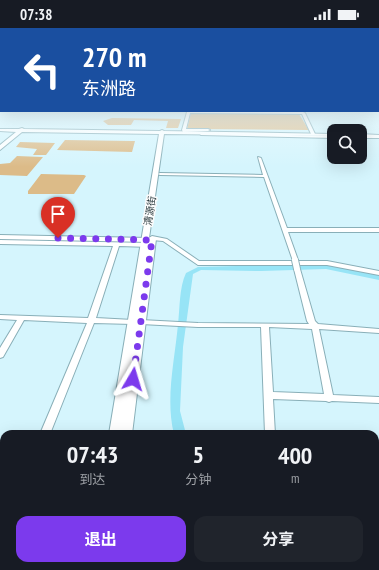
<!DOCTYPE html>
<html lang="zh">
<meta charset="utf-8">
<style>
:root{--surface:#171b24;--page:#20242c;--text:#f1f3f6;--muted:#9ea1a6;--accent:#7c3aed}
body{margin:0;font-family:"PT Sans Narrow","Noto Sans SC",sans-serif;background:var(--page);color:var(--text);height:100vh;display:flex;flex-direction:column;font-size:15px;white-space:nowrap}
*{box-sizing:border-box;margin:0}
p{font-size:13px;color:var(--muted)}
.icon{flex:none;width:22px;height:22px;fill:none;stroke:currentColor;stroke-width:2;stroke-linecap:round;stroke-linejoin:round}
.map{position:relative;flex:1;overflow:hidden}
.drawer{position:absolute;left:0px;top:402px;width:379px;height:140px;display:flex;flex-direction:column;background:var(--surface);border-radius:12px 12px 0 0;box-shadow:0 4px 16px #0002}
.drawer>*{flex:none}
.guide{position:absolute;left:0px;top:0px;width:379px;height:84px;box-shadow:0 4px 16px #0002;background:#1a4fa0;color:#fff;overflow:hidden}
.controls{position:absolute;left:327px;top:96px;display:grid;gap:8px}
.controls a{display:grid;place-items:center;width:40px;height:40px;border-radius:8px;background:var(--surface);box-shadow:0 4px 16px #0002;font-size:20px}
.pin{position:absolute;display:grid;place-items:center;width:34px;height:34px;color:#fff;margin:-41px -17px;border-radius:50% 50% 50% 0;rotate:-45deg;box-shadow:0 0 4px #0007}
.pin .icon{rotate:45deg}
.me{position:absolute;width:44px;margin:-22px;rotate:7deg;stroke-linejoin:round;filter:drop-shadow(0 0 3px #0008)}
.turn{display:flex;align-items:center;gap:14px;height:84px;padding:0 16px;font-size:18px}
.turn .icon{width:52px;height:52px;stroke-width:2.5}
.turn b{display:block;font-size:28px;line-height:34px}
.eta{display:flex;justify-content:space-evenly;align-items:center;height:68px;text-align:center}
.eta b{font-size:24px;font-weight:700;line-height:28px}
.action{display:flex;gap:8px;margin-top:auto;padding:8px 16px}
.action a{flex:1;height:46px;border-radius:12px;background:var(--accent);color:#fff;font-size:16px;font-weight:700;line-height:46px;text-align:center}
.action a+a{background:var(--page);color:var(--text)}
.status{display:flex;justify-content:space-between;align-items:center;height:28px;padding:0 20px;background:var(--surface);direction:ltr}
.status svg{height:11px;fill:currentColor}
.map>svg:first-child{display:block}
.green{fill:#dcbb88}
.water{fill:#97e4f6}
.lines{fill:none;stroke-linecap:round;stroke-linejoin:round}
.minor-casing{stroke:#89afb8;stroke-width:2}
.major-casing{stroke:#89afb8;stroke-width:2}
.minor{fill:#fff;fill-rule:evenodd}
.major{fill:#fff;fill-rule:evenodd}
.minor-bridge-casing{stroke:#89afb8;stroke-width:8;stroke-linecap:butt}
.minor-bridge{stroke:#fff;stroke-width:6}
.route{stroke:#7c3aed;stroke-width:7;stroke-dasharray:0 12.6}
.labels{text-anchor:middle;dominant-baseline:central;stroke-width:3;stroke-linejoin:round;paint-order:stroke}
.street-label{font-size:10px;fill:#29393d;stroke:#fcfcfc}
</style>
<div class="status"><b>07:38</b><svg viewBox="0 0 49 12"><path d="M0 12V9h3v3zM5 12V6h3v6zM10 12V3h3v9zM15 12V0h3v12zM26 1h20v11H26zM47 4h2v5h-2z"/></svg></div>
<div class="map">
<svg width="379" height="542" viewBox="0 0 379 542">
<rect width="100%" height="100%" fill="#d5f5fd"/>
<path class="green" d="M 191,85 L 299,86 L 309,102 L 187,101 Z
M 112,90 L 181,91 L 178,100 L 166,100 L 168,93 L 134,92 L 131,97 L 108,97 L 103,93 Z
M 65,112 L 132,113 L 135,113 L 132,124 L 57,122 Z
M 20,114 L 55,115 L 46,127 L 33,127 L 37,121 L 16,119 Z
M 17,128 L 42,129 L 43,129 L 27,148 L 0,147 L 0,136 L 10,135 Z
M 41,146 L 84,147 L 86,148 L 74,166 L 28,166 L 28,163 Z"/>
<path class="water" d="M 310,236 L 331,237 L 379,247 L 379,252 L 326,241 L 261,243 L 201,242 L 193,246 L 183,319 L 180,383 L 186,406 L 174,406 C 165,371 175,331 178,296 C 180,280 179,260 186,245 L 198,239 Z"/>
<g class="lines">
<g class="minor-casing">
<path id="minor" d="M 189,83 L 303,84 L 305,85 L 315,106 L 313,107 L 311,106 L 302,86 L 190,85 L 186,101 L 208,101 L 210,102 L 208,103 L 183,104 L 182,102 L 187,84 Z
M 202,105 L 334,108 L 334,110 L 201,107 L 200,106 Z
M 360,108 L 379,108 L 379,110 L 360,110 Z
M 258,129 L 261,130 L 287,200 L 379,200 L 379,204 L 288,204 L 298,232 L 297,233 L 327,233 L 379,243 L 379,247 L 327,237 L 198,237 L 163,213 L 152,212 L 149,214 L 0,211 L 0,207 L 149,210 L 152,208 L 167,211 L 199,233 L 293,233 L 264,149 L 160,147 L 158,146 L 160,145 L 263,147 Z
M 0,212 L 150,215 L 153,217 L 150,219 L 119,218 L 96,290 L 133,292 L 137,294 L 133,296 L 94,295 L 50,406 L 40,406 L 87,295 L 24,292 L 3,329 L 0,330 L 0,320 L 17,292 L 0,291 L 0,287 L 88,290 L 113,218 L 0,216 Z
M 297,239 L 300,241 L 315,293 L 318,296 L 379,301 L 379,305 L 319,301 L 333,367 L 379,369 L 379,375 L 332,373 L 329,374 L 326,373 L 273,371 L 275,406 L 265,406 L 261,299 L 198,299 L 141,296 L 137,294 L 141,292 L 198,295 L 309,296 L 307,293 L 294,241 ZM 269,299 L 312,301 L 324,366 L 273,364 Z
M 0,450 L 4,450 L 4,460 L 0,460 Z
M 4,501 L 4,521 L 0,523 L 0,503 Z
M 267,538 L 279,538 L 279,542 L 267,542 Z"/>
</g>
<g class="major-casing">
<path id="major" d="M 22,100 L 24,101 L 160,103 L 162,102 L 164,103 L 334,106 L 334,108 L 164,106 L 149,210 L 152,209 L 156,211 L 132,406 L 109,406 L 159,106 L 22,104 L 0,122 L 0,117 L 16,104 L 0,103 L 0,101 L 19,101 Z
M 360,106 L 379,107 L 379,109 L 360,108 Z
M 87,538 L 116,538 L 115,542 L 86,542 Z"/>
</g>
<use href="#minor" class="minor"/>
<use href="#major" class="major"/>
<g class="minor-bridge-casing">
<path id="minor-bridge" d="M 295,232 L 297,241"/>
</g>
<use href="#minor-bridge" class="minor-bridge"/>
</g>
<linearGradient id="sky" x2="0" y2="1"><stop stop-color="#87c7ee"/><stop offset="0.45" stop-color="#ecfafe"/><stop offset="1" stop-color="#ecfafe" stop-opacity="0"/></linearGradient>
<rect width="379" height="139" fill="url(#sky)"/>
<g class="lines">
<path class="route" d="M 58,210 L 152,212 L 133,351"/>
</g>
<g class="labels">
<g class="street-label">
<text transform="translate(150 183) rotate(-81)">清源街</text>
</g>
</g>
</svg>
<div class="controls">
<a><svg class="icon" aria-label="search" viewBox="0 0 24 24"><circle cx="10" cy="10" r="6"/><path d="M15 15l6 6"/></svg></a>
</div>
<div class="pin" style="left:58px;top:210px;background:#d93025"><svg class="icon" aria-label="arrive" viewBox="0 0 24 24"><path d="M6 21V4h12l-3 4 3 4H6"/></svg></div>
<svg class="me" style="left:133px;top:351px" viewBox="-20 -20 40 40"><path d="M0-17L14 15 0 8-14 15z" fill="#7c3aed" stroke="#fff" stroke-width="4"/></svg>
<div class="guide">
<div class="turn"><svg class="icon" aria-label="left" viewBox="0 0 24 24"><path d="M17 20v-9H6M10 6l-5 5 5 5"/></svg><div><b>270 m</b>东洲路</div></div>
</div>
<section class="drawer">
<div class="eta">
<div><b>07:43</b><p>到达</p></div>
<div><b>5</b><p>分钟</p></div>
<div><b>400</b><p>m</p></div>
</div>
<div class="action"><a>退出</a><a>分享</a></div>
</section>
</div>
